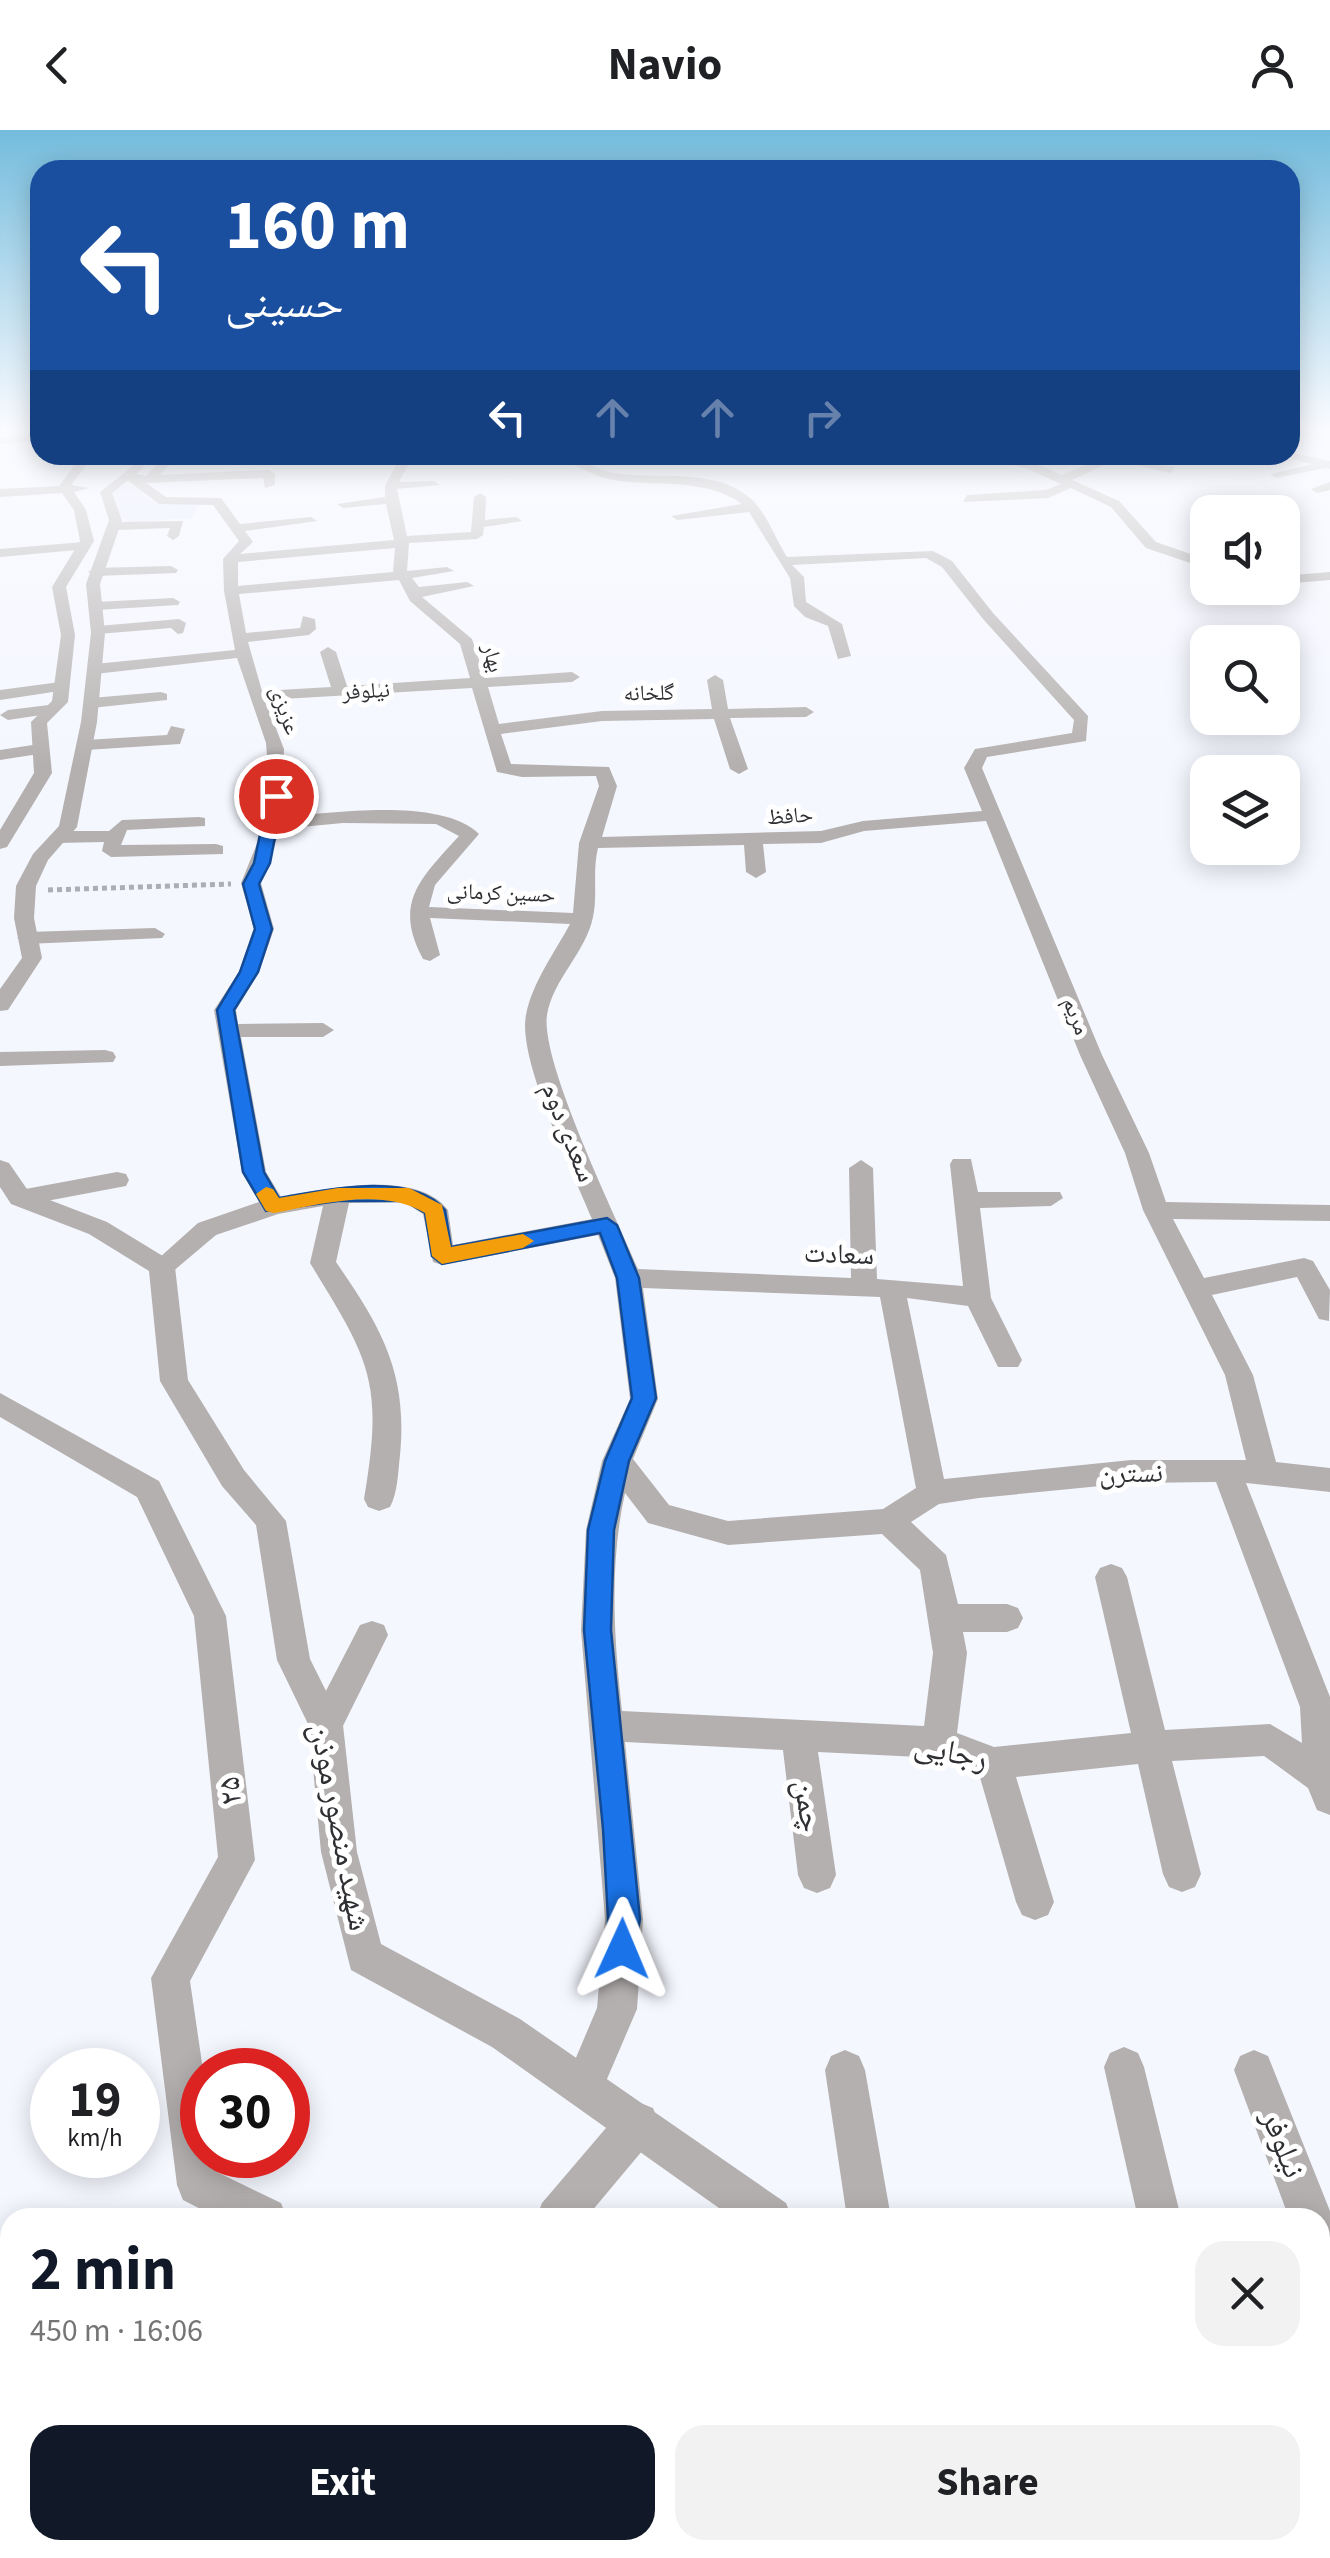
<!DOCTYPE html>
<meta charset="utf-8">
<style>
:root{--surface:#fff;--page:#f2f2f2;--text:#202124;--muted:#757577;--accent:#111827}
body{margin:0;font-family:"Source Sans 3","Noto Naskh Arabic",sans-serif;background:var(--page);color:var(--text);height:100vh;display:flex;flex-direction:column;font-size:38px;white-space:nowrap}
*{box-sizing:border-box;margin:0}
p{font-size:32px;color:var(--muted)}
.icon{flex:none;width:55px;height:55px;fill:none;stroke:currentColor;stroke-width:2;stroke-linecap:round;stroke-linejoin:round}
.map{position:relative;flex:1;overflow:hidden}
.panel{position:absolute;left:0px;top:2078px;width:1330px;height:352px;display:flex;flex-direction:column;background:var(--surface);border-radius:30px 30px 0 0;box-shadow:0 5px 25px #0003}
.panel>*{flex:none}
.top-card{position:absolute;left:30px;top:30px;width:1270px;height:305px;border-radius:30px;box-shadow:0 5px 25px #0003;background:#1a4fa0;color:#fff;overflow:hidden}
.fabs{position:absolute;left:1190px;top:365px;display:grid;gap:20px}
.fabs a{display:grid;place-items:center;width:110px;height:110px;border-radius:20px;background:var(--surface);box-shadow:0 5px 25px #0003;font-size:50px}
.speed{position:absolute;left:30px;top:1918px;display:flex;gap:20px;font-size:50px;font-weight:700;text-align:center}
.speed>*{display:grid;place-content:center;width:130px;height:130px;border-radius:50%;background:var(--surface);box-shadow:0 5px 25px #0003;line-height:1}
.speed small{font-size:25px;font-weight:400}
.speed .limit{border:15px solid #d22;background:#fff;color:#111}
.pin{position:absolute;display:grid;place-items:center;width:85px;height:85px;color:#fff;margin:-42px;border:5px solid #fff;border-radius:50%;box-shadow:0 2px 10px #0007}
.me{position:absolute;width:110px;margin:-55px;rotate:1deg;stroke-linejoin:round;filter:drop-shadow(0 0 8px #0008)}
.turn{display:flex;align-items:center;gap:35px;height:210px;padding:0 30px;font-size:45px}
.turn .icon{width:130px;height:130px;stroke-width:2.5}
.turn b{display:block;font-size:70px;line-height:85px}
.lanes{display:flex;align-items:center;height:95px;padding:0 30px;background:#0003;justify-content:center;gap:50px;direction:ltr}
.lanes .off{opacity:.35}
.round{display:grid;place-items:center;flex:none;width:105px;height:105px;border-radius:30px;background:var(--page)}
.head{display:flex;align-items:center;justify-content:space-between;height:170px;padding:0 30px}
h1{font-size:60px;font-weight:700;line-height:75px;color:var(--accent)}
.primary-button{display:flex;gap:20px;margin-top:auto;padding:20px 30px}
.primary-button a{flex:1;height:115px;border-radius:30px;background:var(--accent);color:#fff;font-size:40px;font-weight:700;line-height:115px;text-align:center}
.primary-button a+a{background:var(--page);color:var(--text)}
header{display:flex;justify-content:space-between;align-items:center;height:130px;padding:0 30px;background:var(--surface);font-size:45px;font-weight:700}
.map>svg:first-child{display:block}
.built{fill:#e5eaf9}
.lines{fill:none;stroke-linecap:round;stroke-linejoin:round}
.path{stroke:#acaeb4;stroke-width:5;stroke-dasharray:5 4;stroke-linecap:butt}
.minor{fill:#b4b0af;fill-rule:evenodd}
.tertiary{fill:#b4b0af;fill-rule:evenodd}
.route{fill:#1a73e8;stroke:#114b97;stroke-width:2.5}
.slow{fill:#f59e0b}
.labels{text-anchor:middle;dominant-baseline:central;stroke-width:10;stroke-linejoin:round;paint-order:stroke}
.far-street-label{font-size:22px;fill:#2f3033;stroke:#fff}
.street-label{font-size:28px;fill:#2f3033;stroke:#fff}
.near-street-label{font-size:32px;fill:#2f3033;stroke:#fff}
</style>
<header><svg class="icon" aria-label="back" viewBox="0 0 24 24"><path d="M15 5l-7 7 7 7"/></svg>Navio<svg class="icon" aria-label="person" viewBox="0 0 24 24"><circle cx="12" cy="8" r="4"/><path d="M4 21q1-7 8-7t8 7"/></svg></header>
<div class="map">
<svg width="1330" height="2428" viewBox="0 0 1330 2428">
<rect width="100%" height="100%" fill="#f5f7ff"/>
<path class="built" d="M 136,355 L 151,371 L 200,372 L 191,388 L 130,392 L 122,387 L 111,362 L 119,356 Z"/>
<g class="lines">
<path class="path" d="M 48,760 L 231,754"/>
<path class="minor" d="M 40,304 L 40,310 L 0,314 L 0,308 Z
M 175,325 L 198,325 L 171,333 L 160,345 L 269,340 L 275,344 L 275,355 L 265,358 L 263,348 L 146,353 L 166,367 L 221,368 L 240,394 L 311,387 L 317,391 L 245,401 L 253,412 L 240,424 L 394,410 L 386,374 L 343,378 L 337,374 L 385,367 L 385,356 L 397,333 L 347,334 L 343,329 L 539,325 L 533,328 L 435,329 L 408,335 L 399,352 L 434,351 L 440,355 L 397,359 L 407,406 L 471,402 L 474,367 L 480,363 L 486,367 L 485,390 L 516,387 L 522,391 L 484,397 L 483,405 L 477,409 L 409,413 L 407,441 L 447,437 L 454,441 L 412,448 L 419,457 L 467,452 L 474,456 L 422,467 L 472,509 L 485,548 L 572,542 L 580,547 L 572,552 L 488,557 L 499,594 L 602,581 L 712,579 L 707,550 L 715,545 L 723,550 L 728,579 L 806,577 L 814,582 L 806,587 L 730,588 L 748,639 L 739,644 L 730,639 L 714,589 L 602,591 L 501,604 L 511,634 L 609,637 L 617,656 L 602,707 L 821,701 L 863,691 L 982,681 L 964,638 L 975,619 L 1072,603 L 1074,590 L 983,489 L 942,437 L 926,428 L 792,435 L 804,447 L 806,472 L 842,494 L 851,526 L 838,529 L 828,496 L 805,487 L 794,476 L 790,448 L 749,382 L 677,390 L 671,386 L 742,374 C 704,347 656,357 613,350 C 593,346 573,334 556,325 C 582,325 591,339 614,343 C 656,350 715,337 750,368 C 767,383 775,408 787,427 L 933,421 L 952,431 L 993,483 L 1088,586 L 1086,611 L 987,627 L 982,638 L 1102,925 L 1149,1023 L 1166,1072 L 1330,1075 L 1330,1091 L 1173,1089 L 1204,1148 L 1304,1128 L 1313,1131 L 1330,1160 L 1329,1191 L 1319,1189 L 1297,1147 L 1212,1165 L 1253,1245 L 1276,1332 L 1330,1338 L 1330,1362 L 1246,1353 L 1330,1567 L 1330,1685 L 1317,1680 L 1308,1658 L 1264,1626 L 1172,1631 L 1201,1744 L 1195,1757 L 1182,1762 L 1169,1757 L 1163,1744 L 1138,1634 L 1016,1647 L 1054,1772 L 1048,1785 L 1035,1790 L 1022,1785 L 1016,1772 L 979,1644 L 939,1628 L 818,1622 L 836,1745 L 830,1758 L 817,1763 L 804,1758 L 798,1745 L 783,1620 L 625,1612 L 643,1789 L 637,1879 L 598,1970 L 584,1976 L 570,1970 L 564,1956 L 597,1878 L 605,1789 L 581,1500 L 586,1400 L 602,1331 L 630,1269 L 615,1148 L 598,1105 L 442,1135 L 433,1132 L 423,1084 L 404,1072 L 349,1073 L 336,1132 C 381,1197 408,1243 400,1325 C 398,1342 398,1362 390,1377 L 379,1381 L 368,1377 L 364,1369 C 384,1251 370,1231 310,1133 L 323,1076 L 278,1084 L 216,1105 L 171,1143 L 153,1143 L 149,1137 L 198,1093 L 259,1072 L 242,1042 L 214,880 L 239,842 L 254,799 L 241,753 L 260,706 L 269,652 L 266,613 L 237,528 L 95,544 L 87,539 L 95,534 L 235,520 L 224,461 L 223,429 L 239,411 L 213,375 L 159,374 L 122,346 L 128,342 L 146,346 L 163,328 ZM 395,418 L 393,442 L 238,456 L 238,432 ZM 399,450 L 410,471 L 460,514 L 470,548 L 347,556 L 336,522 L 328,517 L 320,522 L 331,557 L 262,561 L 248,512 L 309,505 L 316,499 L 315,489 L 303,486 L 300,498 L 246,503 L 239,464 ZM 472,558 L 497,642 L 522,647 L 596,646 L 599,656 L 579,713 L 573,783 L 429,777 L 435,755 L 479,704 C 441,667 333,683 282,687 L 284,619 L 265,570 ZM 986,691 L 1080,925 L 1125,1023 L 1143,1080 L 1225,1245 L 1246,1330 L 1131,1330 L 944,1349 L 907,1168 L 968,1176 L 998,1237 L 1018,1237 L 1022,1230 L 991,1168 L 980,1078 L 1051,1076 L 1063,1068 L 1060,1062 L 978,1062 L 971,1029 L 953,1029 L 950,1034 L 963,1156 L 877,1149 L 873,1038 L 861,1030 L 849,1038 L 851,1148 L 638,1139 C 617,1089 540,932 547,885 C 553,849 586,822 593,787 C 598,764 592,742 598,718 L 744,715 L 746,742 L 756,748 L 766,742 L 763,714 L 821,713 L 864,701 ZM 343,693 L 436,694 L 459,706 C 422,747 392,772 423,829 L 430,831 L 440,825 L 430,788 L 570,794 C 555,822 532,853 526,885 C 517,930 574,1044 592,1089 L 453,1115 L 448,1080 C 417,1038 325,1059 281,1067 L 266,1042 L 241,907 L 323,907 L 334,900 L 323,893 L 238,894 L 236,880 L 259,842 L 274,799 L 261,753 L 280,699 ZM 643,1158 L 880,1167 L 916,1358 L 883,1379 L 728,1391 L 669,1375 L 633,1329 L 658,1269 ZM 1216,1352 L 1300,1577 L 1302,1613 L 1270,1594 L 1165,1600 L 1127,1447 L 1122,1438 L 1111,1434 L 1100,1438 L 1095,1447 L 1131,1603 L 994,1617 L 957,1603 L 967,1523 L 963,1502 L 1007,1502 L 1018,1498 L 1023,1488 L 1018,1478 L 1007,1474 L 958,1474 L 946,1425 L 911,1392 L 939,1374 L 979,1368 L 1131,1353 ZM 625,1363 L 648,1393 L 728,1415 L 882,1404 L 920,1440 L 933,1523 L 924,1596 L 622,1581 C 614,1508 609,1435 625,1363 Z
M 979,325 L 1032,332 L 1062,345 L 1108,325 L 1175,337 L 1171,343 L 1115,330 L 1072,350 L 1119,371 L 1156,412 L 1208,430 L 1208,439 L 1146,418 L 1111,377 L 1071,358 L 1048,368 L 963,372 L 967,365 L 1046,360 L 1061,354 L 1028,339 Z
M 1327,331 L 1330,337 L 1276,348 L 1270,344 Z
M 1330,352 L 1330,360 L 1317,363 L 1311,359 Z
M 183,391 L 179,406 L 173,410 L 167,406 L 170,398 L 117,400 L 111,396 L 117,392 Z
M 83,412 L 90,416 L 88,419 L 0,427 L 0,419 Z
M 171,436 L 178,440 L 176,443 L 95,446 L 88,442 L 95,438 Z
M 1330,442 L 1330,450 L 1282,454 L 1282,446 Z
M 173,468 L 180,472 L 178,475 L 96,480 L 89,476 L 96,472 Z
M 179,489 L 186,493 L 183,503 L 178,504 L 171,498 L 98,504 L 91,500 L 98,496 Z
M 60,552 L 66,554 L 66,560 L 0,570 L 0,560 Z
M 161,562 L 167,564 L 167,570 L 91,578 L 83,573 L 91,568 Z
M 49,575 L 55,577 L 55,583 L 8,590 L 0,585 L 8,580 Z
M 171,596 L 185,599 L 180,614 L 86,620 L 78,615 L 86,610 L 167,605 Z
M 39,614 L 45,615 L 45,623 L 0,630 L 0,620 Z
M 199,687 L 205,688 L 205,696 L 127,700 L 121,715 L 216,714 L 223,716 L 223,724 L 111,727 L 102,721 L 104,712 L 58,713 L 49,707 L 58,701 L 109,701 L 122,690 Z
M 155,798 L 165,804 L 162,808 L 27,814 L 17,808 L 27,802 Z
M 105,920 L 113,922 L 116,927 L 113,932 L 0,936 L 0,922 Z
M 117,1042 L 126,1044 L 129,1050 L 126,1056 L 20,1076 L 8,1068 L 20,1060 Z
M 372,1491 L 384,1495 L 388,1505 L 338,1606 L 326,1610 L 314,1606 L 309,1595 L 314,1584 L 360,1495 Z
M 1124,1917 L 1138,1923 L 1144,1937 L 1181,2088 L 1138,2088 L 1104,1937 L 1110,1923 Z
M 845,1920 L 859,1926 L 865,1940 L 891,2088 L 847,2088 L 825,1940 L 831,1926 Z
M 1254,1920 L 1268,1926 L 1330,2081 L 1330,2158 L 1320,2154 L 1320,2088 L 1289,2088 L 1234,1940 L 1240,1926 Z
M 638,1972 L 653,1978 L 659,1993 L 653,2008 L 586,2088 L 536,2088 L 542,2073 L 623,1978 Z
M 1320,2162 L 1330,2163 L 1330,2207 L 1320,2206 Z"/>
<path class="tertiary" d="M 0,296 L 14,296 L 0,300 Z
M 1290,322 L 1330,331 L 1330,339 L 1285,327 Z
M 82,325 L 94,325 L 71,355 L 89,358 L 74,362 L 86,380 L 94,411 L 66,457 L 75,505 L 68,572 L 47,593 L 52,643 L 7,717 L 0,719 L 0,700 L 34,643 L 31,592 L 52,571 L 61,505 L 52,457 L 80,411 L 74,380 L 62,363 L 0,367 L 0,359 L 59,356 Z
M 135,325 L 147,325 L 142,339 L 112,363 L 122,390 L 100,454 L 105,503 L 97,592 L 77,697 L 48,730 L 36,756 L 34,788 L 42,828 L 8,880 L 0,881 L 0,859 L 22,828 L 14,788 L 16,756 L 33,724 L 59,696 L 81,592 L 91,503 L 86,454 L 109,390 L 100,362 L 133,336 Z
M 0,1030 L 9,1033 L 29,1062 L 107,1092 L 171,1131 L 175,1137 L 188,1250 L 244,1340 L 286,1391 L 310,1529 L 343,1595 L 357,1722 L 381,1814 L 520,1889 L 786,2073 L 792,2088 L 733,2088 L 492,1917 L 351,1840 L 321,1722 L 309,1596 L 277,1530 L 256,1395 L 222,1356 L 160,1251 L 149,1141 L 89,1104 L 11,1074 L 0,1057 Z
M 0,1263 L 159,1351 L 226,1486 L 255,1730 L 190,1851 L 203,1940 L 202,2025 L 215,2025 L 217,2042 L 281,2073 L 287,2088 L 218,2088 L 183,2070 L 177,2055 L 151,1848 L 218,1727 L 194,1486 L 137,1367 L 0,1287 Z
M 471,2420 L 521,2420 L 525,2428 L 475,2428 Z
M 964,2420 L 1014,2420 L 1016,2428 L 966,2428 Z"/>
</g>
<linearGradient id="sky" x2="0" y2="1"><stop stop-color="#74bcdd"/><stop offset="0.47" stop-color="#fafbff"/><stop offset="1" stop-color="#fafbff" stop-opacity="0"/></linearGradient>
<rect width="1330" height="636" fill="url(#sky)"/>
<path class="route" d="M 276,662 L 283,666 L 270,733 L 259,754 L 272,799 L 258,842 L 234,880 L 264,1042 L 279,1068 C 324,1060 412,1040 445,1080 L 451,1117 L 607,1088 L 617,1095 L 639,1148 L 656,1268 L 629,1331 L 614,1400 L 611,1500 L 640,1789 L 633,1830 L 622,1835 L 611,1830 L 606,1819 L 608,1789 L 603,1699 L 584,1500 L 588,1400 L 605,1331 L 632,1268 L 617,1148 L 600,1103 L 442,1134 L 432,1126 L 425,1083 L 405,1071 L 338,1071 L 266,1081 L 243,1042 L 217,880 L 240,842 L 255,799 L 243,754 L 254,733 L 268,666 Z"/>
<path class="slow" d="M 266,1057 L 273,1059 L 279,1068 L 338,1058 L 409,1058 L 442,1075 L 451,1117 L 523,1104 L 534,1111 L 523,1118 L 442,1134 L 432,1126 L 425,1083 C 382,1057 321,1074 274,1083 L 266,1081 L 256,1064 Z"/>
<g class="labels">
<g class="far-street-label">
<text transform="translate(493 528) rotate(75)">بهار</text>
<text transform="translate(366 561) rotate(-3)">نیلوفر</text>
<text transform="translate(649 563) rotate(-1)">گلخانه</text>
<text transform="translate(285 580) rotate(71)">عزیزی</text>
<text transform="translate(790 686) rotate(-4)">حافظ</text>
<text transform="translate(501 763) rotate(2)">حسین کرمانی</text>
<text transform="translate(1076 886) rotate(69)">مریم</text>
</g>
<g class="street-label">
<text transform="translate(569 1002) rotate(68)">سعدی دوم</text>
<text transform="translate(839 1124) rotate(2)">سعادت</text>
<text transform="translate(1131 1343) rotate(-1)">نسترن</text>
</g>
<g class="near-street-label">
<text transform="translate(951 1622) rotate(12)">رجایی</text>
<text transform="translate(230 1661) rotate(-96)">۲۵</text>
<text transform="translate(808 1676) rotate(82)">چمن</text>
<text transform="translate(340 1697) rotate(79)">شهید منصور موذن</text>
<text transform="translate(1283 2014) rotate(69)">نیلوفر</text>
</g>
</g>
</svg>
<div class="fabs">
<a><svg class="icon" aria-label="sound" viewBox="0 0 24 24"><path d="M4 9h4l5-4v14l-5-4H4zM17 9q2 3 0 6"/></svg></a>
<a><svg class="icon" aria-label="search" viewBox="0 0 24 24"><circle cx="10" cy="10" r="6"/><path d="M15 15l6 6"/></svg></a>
<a><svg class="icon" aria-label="layers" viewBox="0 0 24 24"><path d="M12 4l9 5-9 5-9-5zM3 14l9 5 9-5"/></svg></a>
</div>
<div class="speed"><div>19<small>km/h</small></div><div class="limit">30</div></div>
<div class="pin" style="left:276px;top:666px;background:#d93025"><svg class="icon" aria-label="arrive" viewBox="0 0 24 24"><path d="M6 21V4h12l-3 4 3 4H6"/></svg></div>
<svg class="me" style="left:622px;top:1819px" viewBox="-20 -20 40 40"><path d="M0-17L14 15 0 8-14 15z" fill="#1a73e8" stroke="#fff" stroke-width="4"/></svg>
<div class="top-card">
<div class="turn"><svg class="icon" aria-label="left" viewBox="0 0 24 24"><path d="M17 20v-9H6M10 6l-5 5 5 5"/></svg><div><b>160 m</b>حسینی</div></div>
<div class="lanes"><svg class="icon" aria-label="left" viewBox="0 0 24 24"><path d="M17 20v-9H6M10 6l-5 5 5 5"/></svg><svg class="icon off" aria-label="ahead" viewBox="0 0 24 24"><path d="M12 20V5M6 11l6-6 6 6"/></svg><svg class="icon off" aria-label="ahead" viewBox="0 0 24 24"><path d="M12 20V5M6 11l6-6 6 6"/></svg><svg class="icon off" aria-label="right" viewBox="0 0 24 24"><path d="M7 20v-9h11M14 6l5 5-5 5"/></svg></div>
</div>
<section class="panel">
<div class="head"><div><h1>2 min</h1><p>450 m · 16:06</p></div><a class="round"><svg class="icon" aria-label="close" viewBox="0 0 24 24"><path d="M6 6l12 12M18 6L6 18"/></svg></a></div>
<div class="primary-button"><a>Exit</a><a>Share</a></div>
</section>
</div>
